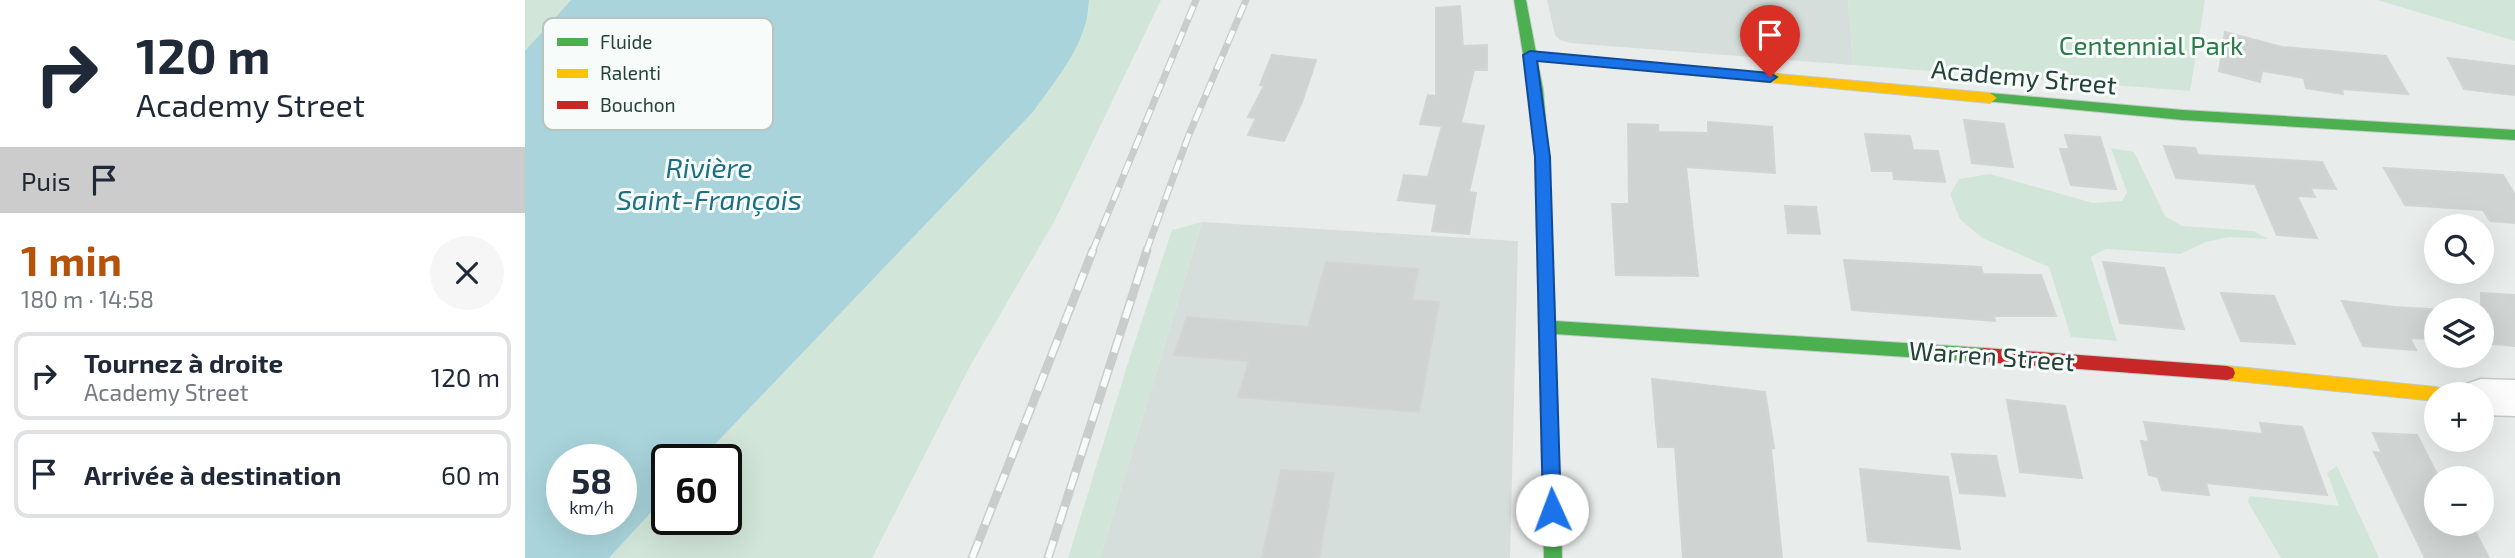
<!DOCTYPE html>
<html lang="fr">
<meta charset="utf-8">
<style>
:root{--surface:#fff;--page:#f6f6f7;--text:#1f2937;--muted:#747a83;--line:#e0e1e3;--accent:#b45309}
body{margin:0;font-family:"Exo 2",sans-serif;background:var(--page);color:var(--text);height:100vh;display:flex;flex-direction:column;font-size:26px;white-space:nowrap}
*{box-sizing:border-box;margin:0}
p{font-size:23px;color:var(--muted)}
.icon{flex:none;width:38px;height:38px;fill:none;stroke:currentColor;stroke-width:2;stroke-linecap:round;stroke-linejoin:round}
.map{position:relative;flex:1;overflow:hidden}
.sheet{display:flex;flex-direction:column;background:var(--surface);width:525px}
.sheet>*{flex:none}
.hud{background:#fff;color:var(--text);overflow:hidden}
.buttons{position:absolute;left:1899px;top:214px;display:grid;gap:14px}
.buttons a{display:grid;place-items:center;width:70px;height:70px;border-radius:50%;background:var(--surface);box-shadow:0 7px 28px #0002;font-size:35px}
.speed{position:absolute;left:21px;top:444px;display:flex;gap:14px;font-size:35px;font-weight:700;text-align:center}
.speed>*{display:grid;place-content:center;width:91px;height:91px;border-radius:50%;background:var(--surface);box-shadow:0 7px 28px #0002;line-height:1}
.speed small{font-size:18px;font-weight:400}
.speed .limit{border:4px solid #111;border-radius:10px;background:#fff;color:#111}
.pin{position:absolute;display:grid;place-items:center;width:60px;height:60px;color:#fff;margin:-72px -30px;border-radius:50% 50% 50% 0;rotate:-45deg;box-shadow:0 0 7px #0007}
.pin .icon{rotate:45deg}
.me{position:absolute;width:77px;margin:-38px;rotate:358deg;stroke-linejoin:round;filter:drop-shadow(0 0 5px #0008)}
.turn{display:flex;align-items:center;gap:24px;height:147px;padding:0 21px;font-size:32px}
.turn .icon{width:91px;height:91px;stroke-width:2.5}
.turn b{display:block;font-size:49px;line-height:60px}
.then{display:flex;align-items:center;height:66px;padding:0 21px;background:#0003;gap:14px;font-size:26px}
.round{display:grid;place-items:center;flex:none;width:74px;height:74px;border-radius:37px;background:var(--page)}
.summary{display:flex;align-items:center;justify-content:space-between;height:119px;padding:0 21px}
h1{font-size:42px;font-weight:700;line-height:52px;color:var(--accent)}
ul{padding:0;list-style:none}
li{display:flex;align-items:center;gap:21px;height:88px;margin:0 14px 10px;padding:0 7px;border:4px solid var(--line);border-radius:14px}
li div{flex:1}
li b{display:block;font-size:26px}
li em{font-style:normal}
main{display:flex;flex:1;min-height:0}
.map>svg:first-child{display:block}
.built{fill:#d6dedb}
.green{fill:#d1e6d8}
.water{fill:#a9d4db;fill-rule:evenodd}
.building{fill:#cfd4d2;stroke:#d1d6d4;stroke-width:2}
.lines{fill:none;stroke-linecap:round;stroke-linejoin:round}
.street-casing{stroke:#c5cac8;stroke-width:3}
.fast-casing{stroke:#c3cbc8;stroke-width:2}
.slow-casing{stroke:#c3cbc8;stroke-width:2}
.jam-casing{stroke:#c3cbc8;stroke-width:2}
.street{fill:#fcfcfc;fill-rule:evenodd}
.fast{fill:#4caf50;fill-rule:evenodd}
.slow{fill:#ffc107;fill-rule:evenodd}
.jam{fill:#c62828;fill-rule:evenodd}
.rail-far1-casing{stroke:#c9cdcc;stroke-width:7}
.rail-casing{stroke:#c9cdcc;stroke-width:9}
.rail-far1{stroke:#f7fbf9;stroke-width:4.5;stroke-dasharray:14;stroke-linecap:butt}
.rail{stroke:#f7fbf9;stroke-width:6;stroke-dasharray:18;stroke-linecap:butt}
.route{fill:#1a73e8;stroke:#114b97;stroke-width:2}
.labels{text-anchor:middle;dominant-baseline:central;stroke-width:6;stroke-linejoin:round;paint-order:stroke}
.park-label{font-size:26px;fill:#2d7a4b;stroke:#f7fbf9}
.street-label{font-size:26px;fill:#24423a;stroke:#f7fbf9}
.water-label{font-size:28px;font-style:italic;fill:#1c6f80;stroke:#f7fbf9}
.key{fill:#f7fbf9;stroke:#b8c4c0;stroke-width:2}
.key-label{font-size:19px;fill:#24423a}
</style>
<main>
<section class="sheet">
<div class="hud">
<div class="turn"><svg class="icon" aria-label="right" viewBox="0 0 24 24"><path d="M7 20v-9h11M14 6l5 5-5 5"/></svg><div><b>120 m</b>Academy Street</div></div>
<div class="then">Puis<svg class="icon" aria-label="arrive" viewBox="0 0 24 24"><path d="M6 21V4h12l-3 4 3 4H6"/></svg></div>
</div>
<div class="summary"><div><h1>1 min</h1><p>180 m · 14:58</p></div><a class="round"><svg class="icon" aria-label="close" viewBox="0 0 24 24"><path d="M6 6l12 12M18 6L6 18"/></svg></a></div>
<ul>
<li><svg class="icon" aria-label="right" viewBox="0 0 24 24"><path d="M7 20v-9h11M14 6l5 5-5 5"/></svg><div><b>Tournez à droite</b><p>Academy Street</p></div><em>120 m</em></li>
<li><svg class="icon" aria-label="arrive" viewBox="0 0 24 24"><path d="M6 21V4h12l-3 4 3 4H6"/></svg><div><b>Arrivée à destination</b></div><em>60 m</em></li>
</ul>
</section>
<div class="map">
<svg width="1990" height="558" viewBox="0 0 1990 558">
<rect width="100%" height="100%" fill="#e8edeb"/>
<path class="built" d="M 1022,0 L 1323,0 L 1328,65 L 1045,43 L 1035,40 L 1030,35 Z
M 677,222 L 993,241 L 985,558 L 575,558 Z"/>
<path class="green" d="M 0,0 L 46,0 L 0,51 Z
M 564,0 L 636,0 L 530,220 L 444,368 L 347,558 L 84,558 L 142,495 L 142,520 L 201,520 L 201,460 L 175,460 L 508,112 L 564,10 Z
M 1323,0 L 1680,0 L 1665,91 L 1328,65 Z
M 1852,0 L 1990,0 L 1990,41 Z
M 1586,148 L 1609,152 L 1640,216 L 1657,226 L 1729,231 L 1743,239 L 1704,237 L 1681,242 L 1655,254 L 1581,249 L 1566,257 L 1592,341 L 1546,337 L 1524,267 L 1457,238 L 1435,219 L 1425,194 L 1434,179 L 1465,174 L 1568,203 L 1597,201 L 1602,192 Z
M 677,222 L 575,558 L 543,558 L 603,363 L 647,230 Z
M 1812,466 L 1854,558 L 1756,558 L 1723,502 L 1724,496 L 1814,506 L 1802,473 Z"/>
<path class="water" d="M 46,0 L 564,0 C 563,43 532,78 508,112 L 175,460 L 142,460 L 142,495 L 84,558 L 0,558 L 0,51 ZM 37,460 L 96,460 L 96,520 L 37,520 Z"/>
<path class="building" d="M 935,6 L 938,46 L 962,45 L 962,70 L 949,70 L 936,123 L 959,126 L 944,192 L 951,193 L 944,234 L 907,231 L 912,204 L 873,200 L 879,175 L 903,177 L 917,126 L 895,124 L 903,95 L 911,96 L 911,8 Z
M 1700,32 L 1757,47 L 1861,56 L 1883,94 L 1817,89 L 1818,94 L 1781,88 L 1779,78 L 1737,71 L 1735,82 L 1694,71 Z
M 747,55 L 791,60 L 777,102 L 759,141 L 723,135 L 731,118 L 723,117 L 739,86 L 735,85 Z
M 1923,58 L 1990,66 L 1990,95 L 1939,89 Z
M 1439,120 L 1479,124 L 1488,167 L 1447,163 Z
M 1183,122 L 1247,127 L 1250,173 L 1161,167 L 1173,276 L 1091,275 L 1087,204 L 1104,204 L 1103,124 L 1133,125 L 1133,132 L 1183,133 Z
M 1340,134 L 1385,136 L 1388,150 L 1413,151 L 1420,182 L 1369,179 L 1368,171 L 1347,171 Z
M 1540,135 L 1575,137 L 1591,189 L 1546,185 L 1535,149 L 1544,149 Z
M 1639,146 L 1670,148 L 1673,155 L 1797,162 L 1811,189 L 1785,188 L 1790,197 L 1772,196 L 1792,238 L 1752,235 L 1730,184 L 1651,178 Z
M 1859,168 L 1978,175 L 1990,195 L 1990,223 L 1965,221 L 1958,210 L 1880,205 Z
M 1260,206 L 1291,207 L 1295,234 L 1263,233 Z
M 1319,260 L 1456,267 L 1458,274 L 1516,275 L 1531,316 L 1469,316 L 1470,321 L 1327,310 Z
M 801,262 L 893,269 L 887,300 L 914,302 L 894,412 L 713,397 L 724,361 L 649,355 L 662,317 L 783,327 Z
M 1578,262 L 1639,268 L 1659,329 L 1595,323 Z
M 1696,293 L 1749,296 L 1770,344 L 1716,341 Z
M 1956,293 L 1990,295 L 1990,346 L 1956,343 Z
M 1817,301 L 1870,307 L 1921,310 L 1911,310 L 1911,339 L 1885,338 L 1891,350 L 1838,346 Z
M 1127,379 L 1240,392 L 1249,448 L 1246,448 L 1257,558 L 1158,558 L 1150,447 L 1133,447 Z
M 1482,400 L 1540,406 L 1557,478 L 1495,472 Z
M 1619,422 L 1738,434 L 1735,423 L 1777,427 L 1802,495 L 1681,483 L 1684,495 L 1637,490 L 1633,477 L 1624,475 L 1616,441 L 1624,442 Z
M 1848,433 L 1892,435 L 1914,478 L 1911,478 L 1911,523 L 1946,523 L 1964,558 L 1900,558 L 1849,452 L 1857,453 Z
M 1427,454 L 1471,456 L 1480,496 L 1435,493 Z
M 1335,469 L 1423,477 L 1435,549 L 1343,541 Z
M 756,470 L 809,473 L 794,558 L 737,558 Z"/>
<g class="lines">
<g class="street-casing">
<path id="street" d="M 1956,379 L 1990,380 L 1990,416 L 1956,415 L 1956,394 L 1937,394 L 1941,384 Z"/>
</g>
<g class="fast-casing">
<path id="fast" d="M 989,0 L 1001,0 L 1018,89 L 1024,157 L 1030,321 L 1459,348 L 1465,350 L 1467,355 L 1465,360 L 1459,362 L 1030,334 L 1037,558 L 1019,558 L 1010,157 L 1004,89 Z
M 1465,93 L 1658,110 L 1990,130 L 1990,140 L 1658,120 L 1460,101 L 1458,98 Z"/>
</g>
<g class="slow-casing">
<path id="slow" d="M 1005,52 L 1465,93 L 1472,98 L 1465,103 L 1000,59 L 1000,53 Z
M 1702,366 L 1911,387 L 1917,389 L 1919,394 L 1911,394 L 1911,401 L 1702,380 L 1696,378 L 1694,373 L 1696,368 Z"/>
</g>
<g class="jam-casing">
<path id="jam" d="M 1459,348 L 1702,366 L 1708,368 L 1710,373 L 1708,378 L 1702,380 L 1459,362 L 1453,360 L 1451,355 L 1453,350 Z"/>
</g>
<use href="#street" class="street"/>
<use href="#fast" class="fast"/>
<use href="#slow" class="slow"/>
<use href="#jam" class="jam"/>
<g class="rail-far1-casing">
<path id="rail-far1" d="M 567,252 L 671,0
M 621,252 L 663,137 L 721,0"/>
</g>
<g class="rail-casing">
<path id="rail" d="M 447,558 L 568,250
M 523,558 L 622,250"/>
</g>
<use href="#rail-far1" class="rail-far1"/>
<use href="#rail" class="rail"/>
</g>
<path class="route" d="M 1005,51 L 1245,73 L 1252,77 L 1245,82 L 1012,61 L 1025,157 L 1036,510 L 1033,516 L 1027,519 L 1020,516 L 1018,510 L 1010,157 L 998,55 Z"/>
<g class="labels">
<g class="park-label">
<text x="1626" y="44">Centennial Park</text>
</g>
<g class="street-label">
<text transform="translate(1499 76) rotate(5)">Academy Street</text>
<text transform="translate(1467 355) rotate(4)">Warren Street</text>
</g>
<g class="water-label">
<text x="184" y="167">Rivière<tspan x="184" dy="32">Saint-François</tspan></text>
</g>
</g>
<rect x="18" y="18" width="230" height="112" rx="10" class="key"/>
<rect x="32" y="38" width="31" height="8" fill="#4caf50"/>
<rect x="32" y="69" width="31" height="9" fill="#ffc107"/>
<rect x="32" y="101" width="31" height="8" fill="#c62828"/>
<g class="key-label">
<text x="75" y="49">Fluide</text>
<text x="75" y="80">Ralenti</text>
<text x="75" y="112">Bouchon</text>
</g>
</svg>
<div class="buttons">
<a><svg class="icon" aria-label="search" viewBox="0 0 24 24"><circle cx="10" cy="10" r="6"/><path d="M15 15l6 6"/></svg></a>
<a><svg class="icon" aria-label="layers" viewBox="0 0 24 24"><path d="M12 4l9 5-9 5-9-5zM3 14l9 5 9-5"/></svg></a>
<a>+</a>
<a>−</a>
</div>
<div class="speed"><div>58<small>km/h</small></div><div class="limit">60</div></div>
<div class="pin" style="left:1245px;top:77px;background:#d93025"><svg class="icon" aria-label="arrive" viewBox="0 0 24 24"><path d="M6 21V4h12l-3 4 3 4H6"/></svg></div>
<svg class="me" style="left:1027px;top:510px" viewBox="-20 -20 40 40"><circle r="19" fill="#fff"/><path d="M0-13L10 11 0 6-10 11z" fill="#1a73e8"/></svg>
</div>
</main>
